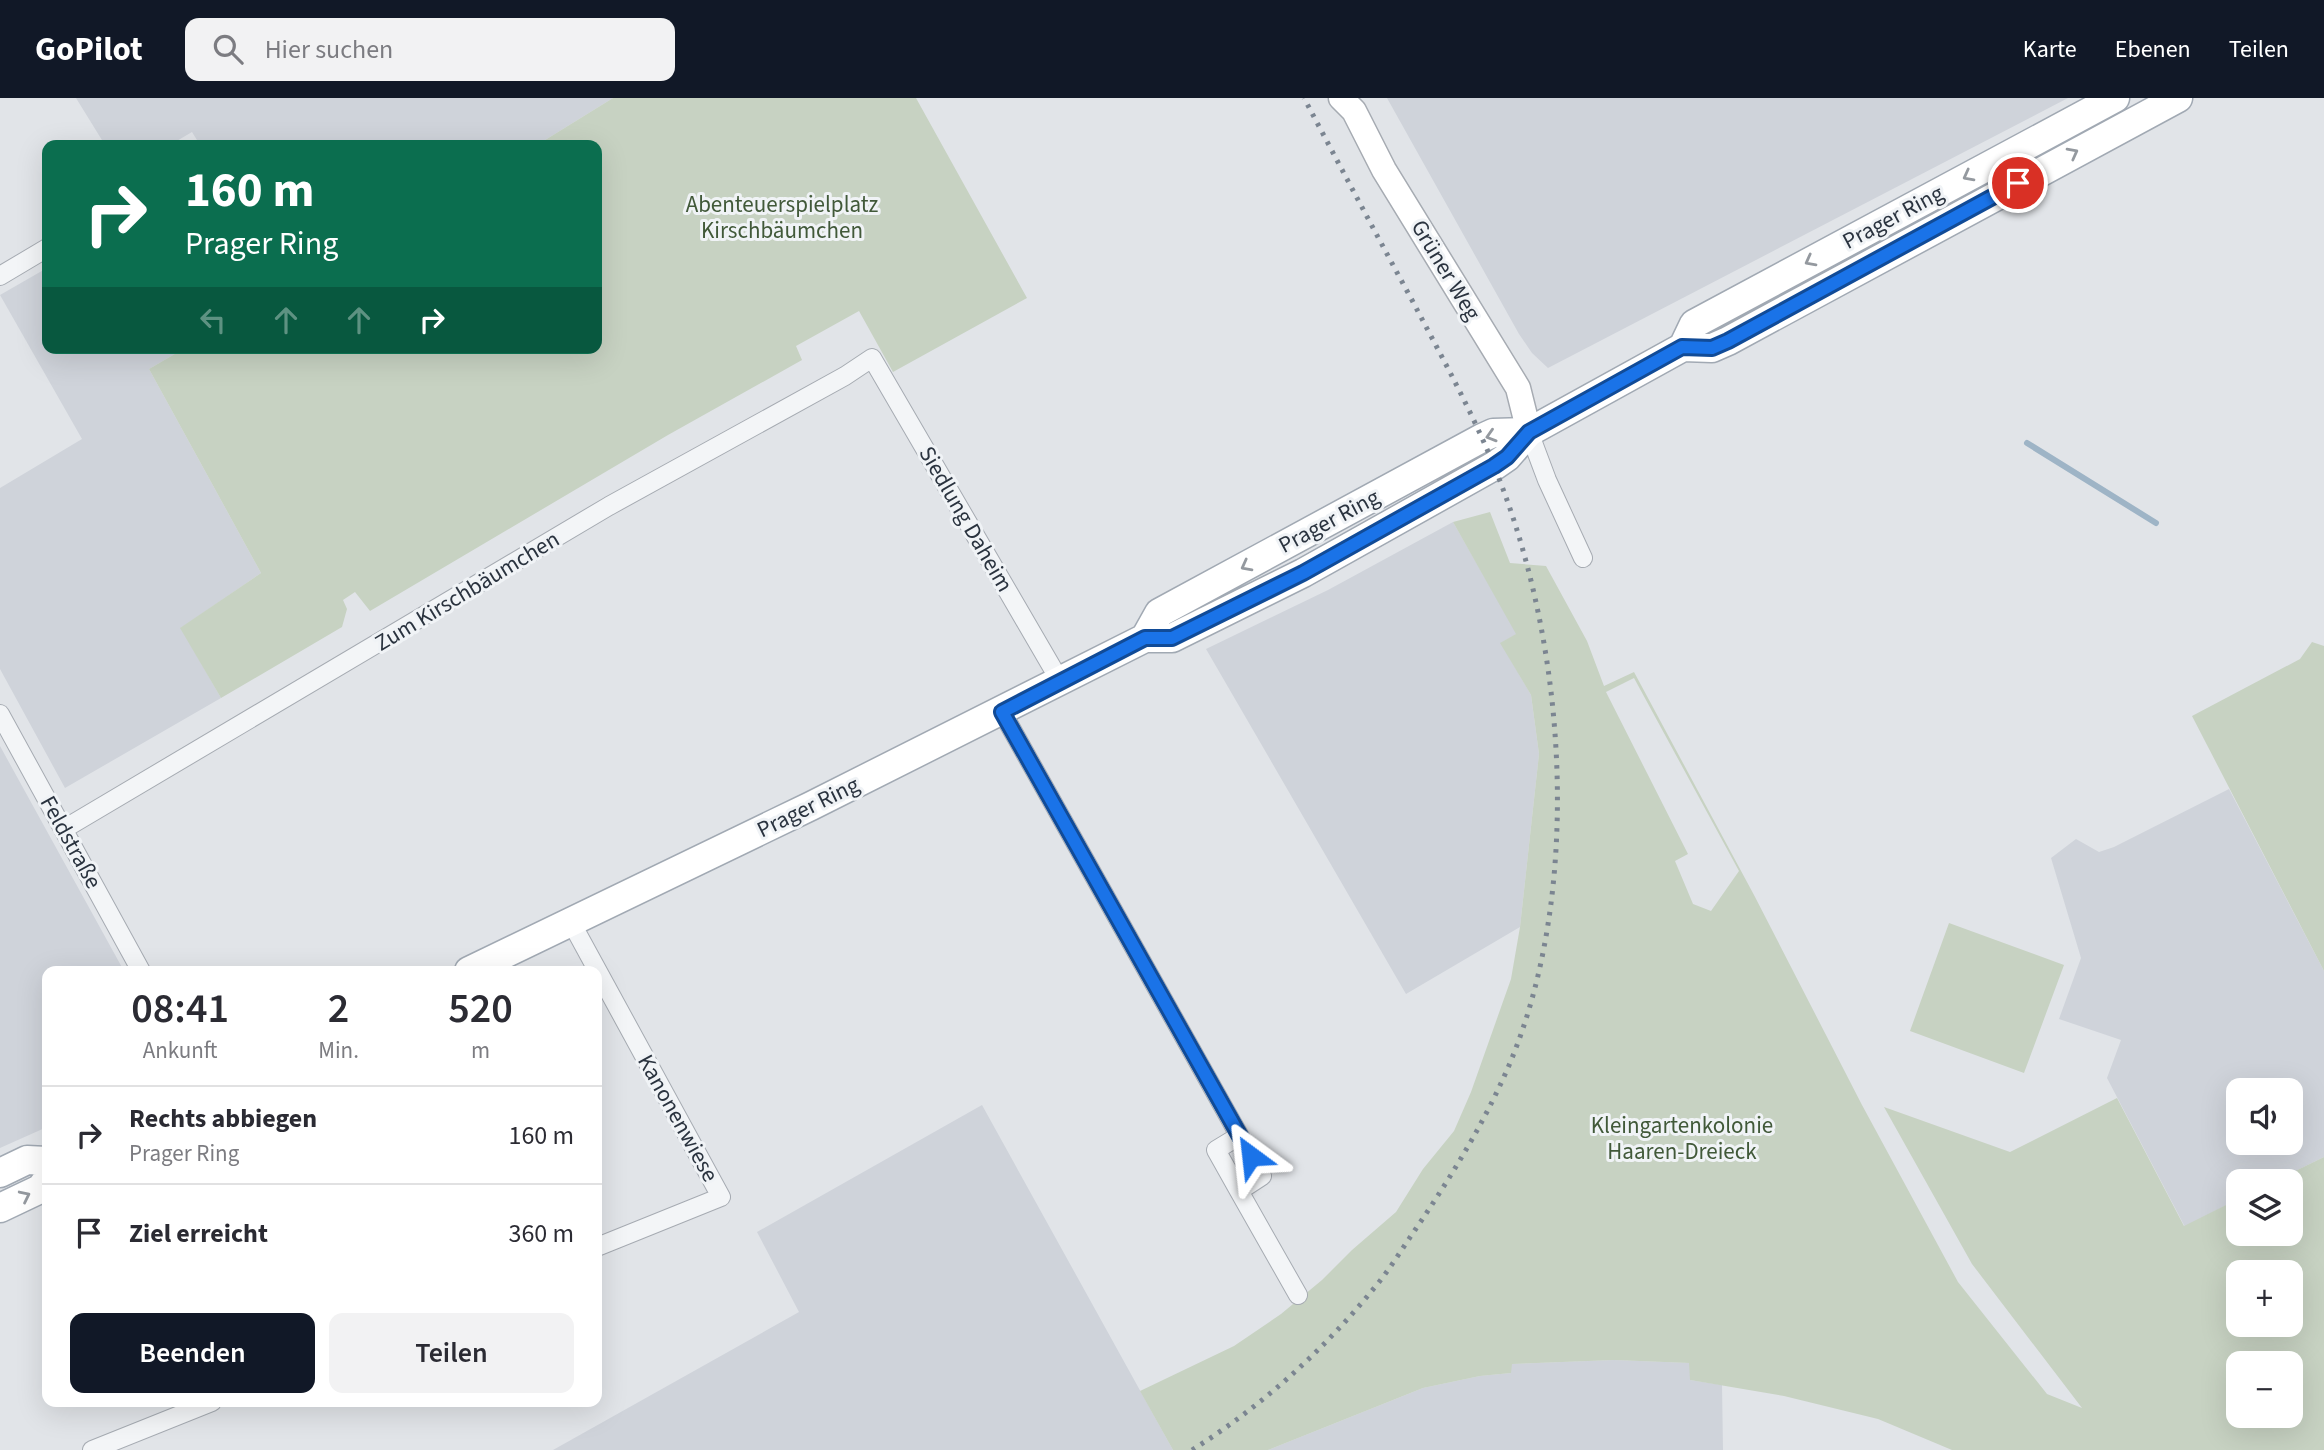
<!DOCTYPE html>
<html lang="de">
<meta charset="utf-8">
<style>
:root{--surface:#fff;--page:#f2f2f3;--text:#2b2b33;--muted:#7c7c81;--line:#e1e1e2;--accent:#111827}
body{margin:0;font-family:"Source Sans 3",sans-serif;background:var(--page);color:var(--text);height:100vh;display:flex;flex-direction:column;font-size:26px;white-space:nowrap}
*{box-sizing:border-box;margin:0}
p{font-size:23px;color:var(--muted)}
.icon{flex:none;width:38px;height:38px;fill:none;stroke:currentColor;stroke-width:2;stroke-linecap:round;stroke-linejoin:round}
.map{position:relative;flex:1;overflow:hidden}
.side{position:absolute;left:42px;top:868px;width:560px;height:441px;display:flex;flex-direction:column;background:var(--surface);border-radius:14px;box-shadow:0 7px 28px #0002}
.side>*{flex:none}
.hud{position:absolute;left:42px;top:42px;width:560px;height:214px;border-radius:14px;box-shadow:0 7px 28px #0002;background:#0b6e4f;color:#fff;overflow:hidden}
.buttons{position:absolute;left:2226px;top:980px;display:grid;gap:14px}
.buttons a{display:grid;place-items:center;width:77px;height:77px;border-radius:14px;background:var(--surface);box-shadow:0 7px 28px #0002;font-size:35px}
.pin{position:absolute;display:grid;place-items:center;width:60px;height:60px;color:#fff;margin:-30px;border:4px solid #fff;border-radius:50%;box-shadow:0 2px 7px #0007}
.me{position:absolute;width:77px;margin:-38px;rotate:330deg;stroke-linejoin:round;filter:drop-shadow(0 0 5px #0008)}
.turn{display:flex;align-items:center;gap:24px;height:147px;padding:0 28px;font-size:32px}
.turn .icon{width:91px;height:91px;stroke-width:2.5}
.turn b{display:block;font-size:49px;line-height:60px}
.lanes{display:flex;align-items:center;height:66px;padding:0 28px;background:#0003;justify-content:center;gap:35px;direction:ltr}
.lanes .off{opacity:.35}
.eta{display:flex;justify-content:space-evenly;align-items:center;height:119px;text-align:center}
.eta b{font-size:42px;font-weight:600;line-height:49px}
.cta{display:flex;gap:14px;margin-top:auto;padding:14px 28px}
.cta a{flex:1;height:80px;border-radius:14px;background:var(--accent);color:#fff;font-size:28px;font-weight:600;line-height:80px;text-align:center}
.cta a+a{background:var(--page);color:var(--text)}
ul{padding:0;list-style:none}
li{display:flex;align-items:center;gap:21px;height:98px;padding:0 28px;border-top:2px solid var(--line)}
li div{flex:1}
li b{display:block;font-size:26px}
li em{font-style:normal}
header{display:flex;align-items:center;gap:42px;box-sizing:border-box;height:98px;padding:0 35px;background:var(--accent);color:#fff}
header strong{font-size:33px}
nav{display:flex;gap:38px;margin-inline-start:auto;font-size:24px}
.search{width:490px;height:63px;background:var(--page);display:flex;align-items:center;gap:18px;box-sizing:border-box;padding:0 24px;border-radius:14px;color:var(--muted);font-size:26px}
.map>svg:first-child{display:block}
.built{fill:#cfd3da;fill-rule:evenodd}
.green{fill:#c7d2c2;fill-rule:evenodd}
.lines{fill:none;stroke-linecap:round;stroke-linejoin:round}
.stream{stroke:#9eb4c6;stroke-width:6}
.street-casing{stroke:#a6abb2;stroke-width:20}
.secondary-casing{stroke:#a6abb2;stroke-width:27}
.primary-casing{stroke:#a1a9b3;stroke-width:31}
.street{stroke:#f3f5f7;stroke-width:18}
.secondary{stroke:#fff;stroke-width:24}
.primary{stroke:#fff;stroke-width:28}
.rail{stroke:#7b8591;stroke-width:5;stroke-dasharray:3.5 7;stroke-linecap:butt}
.oneway{stroke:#94999f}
.route-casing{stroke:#114b97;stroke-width:18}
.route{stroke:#1a73e8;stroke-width:12}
.labels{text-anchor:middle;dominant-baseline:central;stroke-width:6;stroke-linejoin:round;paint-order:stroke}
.park-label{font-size:23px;fill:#415939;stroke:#f0f3f6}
.street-label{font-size:23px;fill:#2a333f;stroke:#f0f3f6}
</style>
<header>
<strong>GoPilot</strong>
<div class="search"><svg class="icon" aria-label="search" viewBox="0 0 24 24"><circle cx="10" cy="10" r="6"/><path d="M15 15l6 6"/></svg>Hier suchen</div>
<nav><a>Karte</a><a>Ebenen</a><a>Teilen</a></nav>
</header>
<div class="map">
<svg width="2324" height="1352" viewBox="0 0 2324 1352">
<rect width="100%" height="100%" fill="#e1e4e8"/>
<path class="built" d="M 76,0 L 613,0 L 537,47 L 200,47 L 192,34 L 170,47 L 105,47 Z
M 1387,0 L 2068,0 L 1548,270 L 1532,255 L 1519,236 Z
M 47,170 L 47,250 L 185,250 L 149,271 L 261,475 L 181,530 L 221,600 L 65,690 L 0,571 L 0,390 L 82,341 L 0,197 Z
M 1453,424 L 1517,536 L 1501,545 L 1531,597 L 1539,656 L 1520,829 L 1406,896 L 1206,551 L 1328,492 Z
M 0,648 L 124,873 L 47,873 L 47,1029 L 0,1050 Z
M 2229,691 L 2324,873 L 2324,1059 L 2275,1083 L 2238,1083 L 2238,1101 L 2185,1129 L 2107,980 L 2121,942 L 2059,921 L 2081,860 L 2051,760 L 2076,741 L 2099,754 L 2114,749 ZM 2238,992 L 2291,992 L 2291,1045 L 2238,1045 Z
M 982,1007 L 1173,1352 L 553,1352 L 799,1214 L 757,1134 Z
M 1614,1262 L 1690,1265 L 1690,1282 L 1722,1287 L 1723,1352 L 1268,1352 L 1423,1290 L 1480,1278 L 1511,1275 L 1511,1266 Z"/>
<path class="green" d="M 613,0 L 916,0 L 1027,200 L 893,274 L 859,213 L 796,248 L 802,262 L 668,337 L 370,513 L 355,494 L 343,502 L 347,511 L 342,529 L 221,600 L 180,530 L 261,475 L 149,271 L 185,250 L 597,250 L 597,47 L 537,47 Z
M 1490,414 L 1510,465 L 1546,468 L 1587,543 L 1604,588 L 1634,574 L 1754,797 L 1862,1007 L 1958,1184 L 2047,1296 L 2082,1310 L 1972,1166 L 1884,1009 L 2010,1054 L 2117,1000 L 2184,1128 L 2238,1101 L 2238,1136 L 2291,1136 L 2291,1083 L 2275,1083 L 2324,1059 L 2324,1352 L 1952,1352 L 1878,1321 L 1784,1298 L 1690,1282 L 1689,1265 L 1614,1262 L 1512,1266 L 1511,1275 L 1480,1278 L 1423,1290 L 1268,1352 L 1173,1352 L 1140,1293 L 1234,1248 L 1281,1216 L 1322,1182 L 1352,1152 L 1396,1114 L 1423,1071 L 1454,1033 L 1471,994 L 1511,881 L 1520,829 L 1539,656 L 1531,597 L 1500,545 L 1516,536 L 1453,424 ZM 1634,580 L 1739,773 L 1711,813 L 1693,806 L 1675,763 L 1688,756 L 1606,594 ZM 2238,1174 L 2291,1174 L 2291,1227 L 2238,1227 ZM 2238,1265 L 2291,1265 L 2291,1318 L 2238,1318 Z
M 2312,544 L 2324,548 L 2324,873 L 2192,618 L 2300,561 Z
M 1949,825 L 2064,867 L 2024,975 L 1910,933 Z"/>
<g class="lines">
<path class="stream" d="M 2027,345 L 2156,425"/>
<g class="street-casing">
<path id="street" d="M 0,178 L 47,150
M 1529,334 L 1547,382 L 1583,460
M 1002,614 L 1262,1078 L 1239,1093 L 1298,1197
M 0,616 L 141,873
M 64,731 L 609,408 L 845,278 L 872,260 L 1060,583
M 571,824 L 721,1099 L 597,1149
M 1239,1038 L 1216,1052 L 1239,1093
M 92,1352 L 212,1304"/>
</g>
<g class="secondary-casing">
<path id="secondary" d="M 1341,0 L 1354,13 L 1384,72 L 1518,290 L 1529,334"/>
</g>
<g class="primary-casing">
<path id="primary" d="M 1683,249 L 1694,226 L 2115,0
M 1145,540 L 1159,515 L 1482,340 L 1493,335 L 1529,334
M 469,873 L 811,708 L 1145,540 L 1172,540 L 1303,475 L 1494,368 L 1507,359 L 1529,334 L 1683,249 L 1712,250 L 1728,243 L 2178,0
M 0,1075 L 27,1062 L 47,1063
M 0,1110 L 40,1091 L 47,1082"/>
</g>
<use href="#street" class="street"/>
<use href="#secondary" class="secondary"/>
<use href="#primary" class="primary"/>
<path class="rail" d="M 1192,1352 C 1262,1308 1323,1253 1375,1189 C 1390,1171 1402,1151 1415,1132 C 1451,1079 1485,1024 1510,965 C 1581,794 1567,563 1503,391 C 1479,326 1445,265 1413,204 C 1376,136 1340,68 1304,0"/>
</g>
<defs><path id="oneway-chevron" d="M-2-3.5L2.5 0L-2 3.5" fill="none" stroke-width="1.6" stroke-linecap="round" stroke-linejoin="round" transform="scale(1.75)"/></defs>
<g class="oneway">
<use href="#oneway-chevron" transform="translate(2073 55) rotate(-28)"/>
<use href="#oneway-chevron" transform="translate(1968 78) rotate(152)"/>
<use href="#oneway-chevron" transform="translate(1810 163) rotate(152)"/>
<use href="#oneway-chevron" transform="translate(1491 338) rotate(163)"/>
<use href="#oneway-chevron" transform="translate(1246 468) rotate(152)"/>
<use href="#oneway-chevron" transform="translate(25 1098) rotate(-26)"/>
</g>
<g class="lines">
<g class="route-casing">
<path id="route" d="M 1251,1058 L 1002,614 L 1145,540 L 1172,540 L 1303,475 L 1494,368 L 1507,359 L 1529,334 L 1682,249 L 1712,250 L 1728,243 L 2018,85"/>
</g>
<use href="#route" class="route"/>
</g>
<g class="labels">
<g class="park-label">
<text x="782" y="106">Abenteuerspielplatz<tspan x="782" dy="26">Kirschbäumchen</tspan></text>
<text x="1682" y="1027">Kleingartenkolonie<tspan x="1682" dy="26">Haaren-Dreieck</tspan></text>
</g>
<g class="street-label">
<text transform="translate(1893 119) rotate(-28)">Prager Ring</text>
<text transform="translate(1446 172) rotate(59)">Grüner Weg</text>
<text transform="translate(966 421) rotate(60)">Siedlung Daheim</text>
<text transform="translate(1329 423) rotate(-28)">Prager Ring</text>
<text transform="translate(467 493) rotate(-31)">Zum Kirschbäumchen</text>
<text transform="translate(808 709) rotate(-26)">Prager Ring</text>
<text transform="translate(71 744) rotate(61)">Feldstraße</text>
<text transform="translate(678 1020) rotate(61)">Kanonenwiese</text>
</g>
</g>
</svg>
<div class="buttons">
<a><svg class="icon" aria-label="sound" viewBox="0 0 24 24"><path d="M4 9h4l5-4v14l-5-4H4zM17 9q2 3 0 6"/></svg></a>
<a><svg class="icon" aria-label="layers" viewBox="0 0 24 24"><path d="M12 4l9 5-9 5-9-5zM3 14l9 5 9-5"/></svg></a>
<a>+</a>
<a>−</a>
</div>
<div class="pin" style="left:2018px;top:85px;background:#d93025"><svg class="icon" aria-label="arrive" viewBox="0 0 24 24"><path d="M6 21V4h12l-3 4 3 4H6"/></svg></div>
<svg class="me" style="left:1251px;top:1058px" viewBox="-20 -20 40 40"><path d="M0-17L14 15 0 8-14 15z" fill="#1a73e8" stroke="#fff" stroke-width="4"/></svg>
<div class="hud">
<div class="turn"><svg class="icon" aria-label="right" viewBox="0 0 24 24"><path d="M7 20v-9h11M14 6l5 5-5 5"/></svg><div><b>160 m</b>Prager Ring</div></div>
<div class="lanes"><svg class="icon off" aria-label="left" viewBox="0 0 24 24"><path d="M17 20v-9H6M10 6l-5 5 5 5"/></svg><svg class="icon off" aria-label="ahead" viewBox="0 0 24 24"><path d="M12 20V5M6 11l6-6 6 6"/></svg><svg class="icon off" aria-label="ahead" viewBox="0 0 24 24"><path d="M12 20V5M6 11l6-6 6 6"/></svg><svg class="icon" aria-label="right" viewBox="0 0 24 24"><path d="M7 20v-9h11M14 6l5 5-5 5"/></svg></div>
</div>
<section class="side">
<div class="eta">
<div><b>08:41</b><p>Ankunft</p></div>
<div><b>2</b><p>Min.</p></div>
<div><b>520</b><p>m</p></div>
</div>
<ul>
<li><svg class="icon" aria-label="right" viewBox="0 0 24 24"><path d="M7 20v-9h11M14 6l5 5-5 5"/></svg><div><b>Rechts abbiegen</b><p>Prager Ring</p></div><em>160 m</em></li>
<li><svg class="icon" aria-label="arrive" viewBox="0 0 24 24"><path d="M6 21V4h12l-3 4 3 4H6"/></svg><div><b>Ziel erreicht</b></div><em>360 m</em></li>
</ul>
<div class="cta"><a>Beenden</a><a>Teilen</a></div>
</section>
</div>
